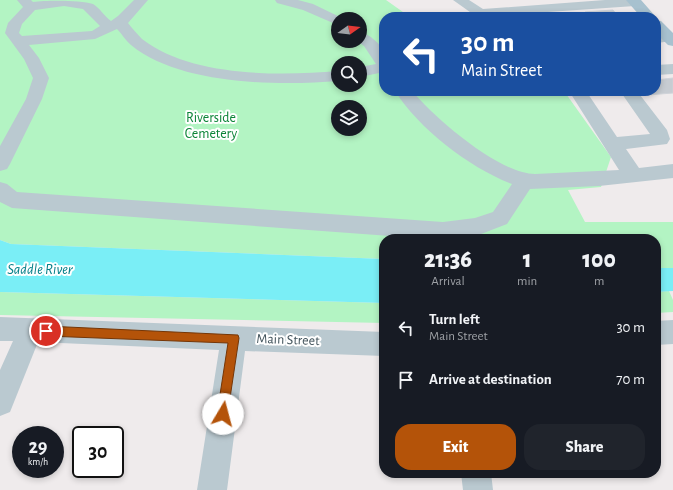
<!DOCTYPE html>
<style>
:root{--surface:#171b24;--page:#20242c;--text:#f1f3f6;--muted:#9ea1a6;--accent:#b45309}
body{margin:0;font-family:"Alegreya Sans",sans-serif;background:var(--page);color:var(--text);height:100vh;display:flex;flex-direction:column;font-size:15px;white-space:nowrap}
*{box-sizing:border-box;margin:0}
p{font-size:13px;color:var(--muted)}
.icon{flex:none;width:22px;height:22px;fill:none;stroke:currentColor;stroke-width:2;stroke-linecap:round;stroke-linejoin:round}
.map{position:relative;flex:1;overflow:hidden}
.panel{position:absolute;left:379px;top:234px;width:282px;height:244px;display:flex;flex-direction:column;background:var(--surface);border-radius:16px;box-shadow:0 2px 6px #0003}
.panel>*{flex:none}
.hud{position:absolute;left:379px;top:12px;width:282px;height:84px;border-radius:16px;box-shadow:0 2px 6px #0003;background:#1a4fa0;color:#fff;overflow:hidden}
.needle{width:26px;rotate:76deg}
.buttons{position:absolute;left:331px;top:12px;display:grid;gap:8px}
.buttons a{display:grid;place-items:center;width:36px;height:36px;border-radius:50%;background:var(--surface);box-shadow:0 2px 6px #0003;font-size:20px}
.speed{position:absolute;left:12px;top:426px;display:flex;gap:8px;font-size:20px;font-weight:700;text-align:center}
.speed>*{display:grid;place-content:center;width:52px;height:52px;border-radius:50%;background:var(--surface);box-shadow:0 2px 6px #0003;line-height:1}
.speed small{font-size:10px;font-weight:400}
.speed .limit{border:2px solid #111;border-radius:6px;background:#fff;color:#111}
.pin{position:absolute;display:grid;place-items:center;width:34px;height:34px;color:#fff;margin:-17px;border:2px solid #fff;border-radius:50%;box-shadow:0 1px 4px #0007}
.me{position:absolute;width:44px;margin:-22px;rotate:8deg;stroke-linejoin:round;filter:drop-shadow(0 0 3px #0008)}
.turn{display:flex;align-items:center;gap:14px;height:84px;padding:0 16px;font-size:18px}
.turn .icon{width:52px;height:52px;stroke-width:2.5}
.turn b{display:block;font-size:28px;line-height:34px}
.eta{display:flex;justify-content:space-evenly;align-items:center;height:68px;text-align:center}
.eta b{font-size:24px;font-weight:800;line-height:28px}
.primary-button{display:flex;gap:8px;margin-top:auto;padding:8px 16px}
.primary-button a{flex:1;height:46px;border-radius:16px;background:var(--accent);color:#fff;font-size:16px;font-weight:800;line-height:46px;text-align:center}
.primary-button a+a{background:var(--page);color:var(--text)}
ul{padding:0;list-style:none}
li{display:flex;align-items:center;gap:12px;height:52px;padding:0 16px}
li div{flex:1}
li b{display:block;font-size:15px}
li em{font-style:normal}
.map>svg:first-child{display:block}
.green{fill:#b3f4c3;fill-rule:evenodd}
.water{fill:#7aeef6}
.building{fill:#c7ccd2;stroke:#cfd3d9}
.lines{fill:none;stroke-linecap:round;stroke-linejoin:round}
.minor{fill:#bac9d0;fill-rule:evenodd}
.major{fill:#a7c1cf;fill-rule:evenodd}
.route{fill:#b45309;stroke:#753606}
.labels{text-anchor:middle;dominant-baseline:central;stroke-width:4;stroke-linejoin:round;paint-order:stroke}
.park-label{font-size:14px;fill:#0b8437;stroke:#fff}
.street-label{font-size:14px;fill:#42535b;stroke:#fff}
.water-label{font-size:15px;font-style:italic;fill:#047f88;stroke:#fff}
</style>
<div class="map">
<svg width="673" height="490" viewBox="0 0 673 490">
<rect width="100%" height="100%" fill="#efebec"/>
<path class="green" d="M 0,0 L 386,0 L 410,17 L 384,17 L 384,91 L 511,91 L 515,94 L 538,91 L 564,91 L 611,157 L 601,187 L 568,190 L 585,222 L 673,222 L 673,268 L 656,268 L 656,239 L 384,239 L 384,259 L 11,244 L 0,240 ZM 338,19 L 360,19 L 360,41 L 338,41 ZM 338,63 L 360,63 L 360,85 L 338,85 ZM 338,107 L 360,107 L 360,129 L 338,129 Z
M 669,291 L 673,300 L 673,312 L 656,313 L 656,292 Z
M 0,292 L 384,303 L 384,323 L 0,315 Z"/>
<path class="water" d="M 0,240 L 11,244 L 384,259 L 384,303 L 0,292 Z
M 656,268 L 673,268 L 673,291 L 656,292 Z"/>
<path class="building" d="M 613,10 L 619,17 L 589,17 L 585,12 Z
M 673,78 L 673,93 L 647,95 L 644,91 L 656,91 L 656,80 Z"/>
<g class="lines">
<path class="minor" d="M 17,0 L 31,0 L 33,2 C 47,0 81,0 93,4 C 100,8 104,16 111,21 L 118,16 L 134,0 L 148,0 L 128,23 C 132,28 137,34 142,39 C 191,77 279,76 338,71 L 338,81 C 279,86 179,85 131,45 C 126,41 122,34 117,29 L 95,39 L 29,45 L 39,58 L 49,78 L 42,99 L 10,164 L 7,169 L 0,171 L 0,146 L 26,99 L 33,78 L 24,59 L 5,33 L 8,23 L 23,7 ZM 64,6 L 83,9 L 100,26 L 92,31 L 22,36 L 19,33 L 22,24 L 35,10 Z
M 275,0 L 298,0 L 313,4 L 344,19 L 338,19 L 338,24 L 333,23 L 303,10 L 277,3 Z
M 453,0 L 469,0 L 483,9 L 605,0 L 640,0 L 642,2 L 640,5 L 635,6 L 477,17 Z
M 360,32 C 369,34 380,43 384,52 C 386,57 384,66 384,72 L 360,77 L 360,67 L 376,64 L 364,46 L 357,41 L 360,41 Z
M 669,34 L 673,35 L 673,41 L 656,43 L 656,35 Z
M 673,64 L 673,74 L 656,75 L 656,65 Z
M 395,91 L 412,91 C 435,118 499,174 535,174 L 619,170 L 569,91 L 586,91 L 617,137 L 650,134 L 620,91 L 637,91 L 667,130 L 670,139 L 667,144 L 626,149 L 639,168 L 673,164 L 673,178 L 599,186 L 530,189 L 507,224 L 476,236 L 431,239 L 12,208 L 0,202 L 0,182 L 7,184 L 17,192 L 443,222 L 475,218 L 493,212 L 512,184 C 470,168 419,129 395,91 Z
M 0,317 L 384,332 L 384,356 L 245,351 L 227,490 L 197,490 L 219,350 L 38,342 L 10,412 L 0,416 L 0,370 L 13,341 L 0,341 Z
M 673,320 L 673,344 L 656,345 L 656,321 Z
M 461,473 L 491,473 L 493,490 L 463,490 Z"/>
<path class="major" d="M 626,0 L 641,0 L 656,17 L 641,17 Z
M 656,20 L 661,21 L 673,33 L 673,46 L 668,45 L 656,33 Z"/>
</g>
<path class="route" d="M 46,326 L 238,335 L 239,338 L 227,418 L 223,420 L 219,418 L 217,414 L 228,343 L 46,336 L 42,335 L 40,331 L 42,328 Z"/>
<g class="labels">
<g class="park-label">
<text x="211" y="118">Riverside<tspan x="211" dy="16">Cemetery</tspan></text>
</g>
<g class="street-label">
<text transform="translate(288 340) rotate(2)">Main Street</text>
</g>
<g class="water-label">
<text x="40" y="269">Saddle River</text>
</g>
</g>
</svg>
<div class="buttons">
<a><svg class="needle" viewBox="-14 -14 28 28"><path d="M0-13l5 13h-10z" fill="#e53935"/><path d="M0 13l5-13h-10z" fill="#9ea1a6"/></svg></a>
<a><svg class="icon" aria-label="search" viewBox="0 0 24 24"><circle cx="10" cy="10" r="6"/><path d="M15 15l6 6"/></svg></a>
<a><svg class="icon" aria-label="layers" viewBox="0 0 24 24"><path d="M12 4l9 5-9 5-9-5zM3 14l9 5 9-5"/></svg></a>
</div>
<div class="speed"><div>29<small>km/h</small></div><div class="limit">30</div></div>
<div class="pin" style="left:46px;top:331px;background:#d93025"><svg class="icon" aria-label="arrive" viewBox="0 0 24 24"><path d="M6 21V4h12l-3 4 3 4H6"/></svg></div>
<svg class="me" style="left:223px;top:414px" viewBox="-20 -20 40 40"><circle r="19" fill="#fff"/><path d="M0-13L10 11 0 6-10 11z" fill="#b45309"/></svg>
<div class="hud">
<div class="turn"><svg class="icon" aria-label="left" viewBox="0 0 24 24"><path d="M17 20v-9H6M10 6l-5 5 5 5"/></svg><div><b>30 m</b>Main Street</div></div>
</div>
<section class="panel">
<div class="eta">
<div><b>21:36</b><p>Arrival</p></div>
<div><b>1</b><p>min</p></div>
<div><b>100</b><p>m</p></div>
</div>
<ul>
<li><svg class="icon" aria-label="left" viewBox="0 0 24 24"><path d="M17 20v-9H6M10 6l-5 5 5 5"/></svg><div><b>Turn left</b><p>Main Street</p></div><em>30 m</em></li>
<li><svg class="icon" aria-label="arrive" viewBox="0 0 24 24"><path d="M6 21V4h12l-3 4 3 4H6"/></svg><div><b>Arrive at destination</b></div><em>70 m</em></li>
</ul>
<div class="primary-button"><a>Exit</a><a>Share</a></div>
</section>
</div>
